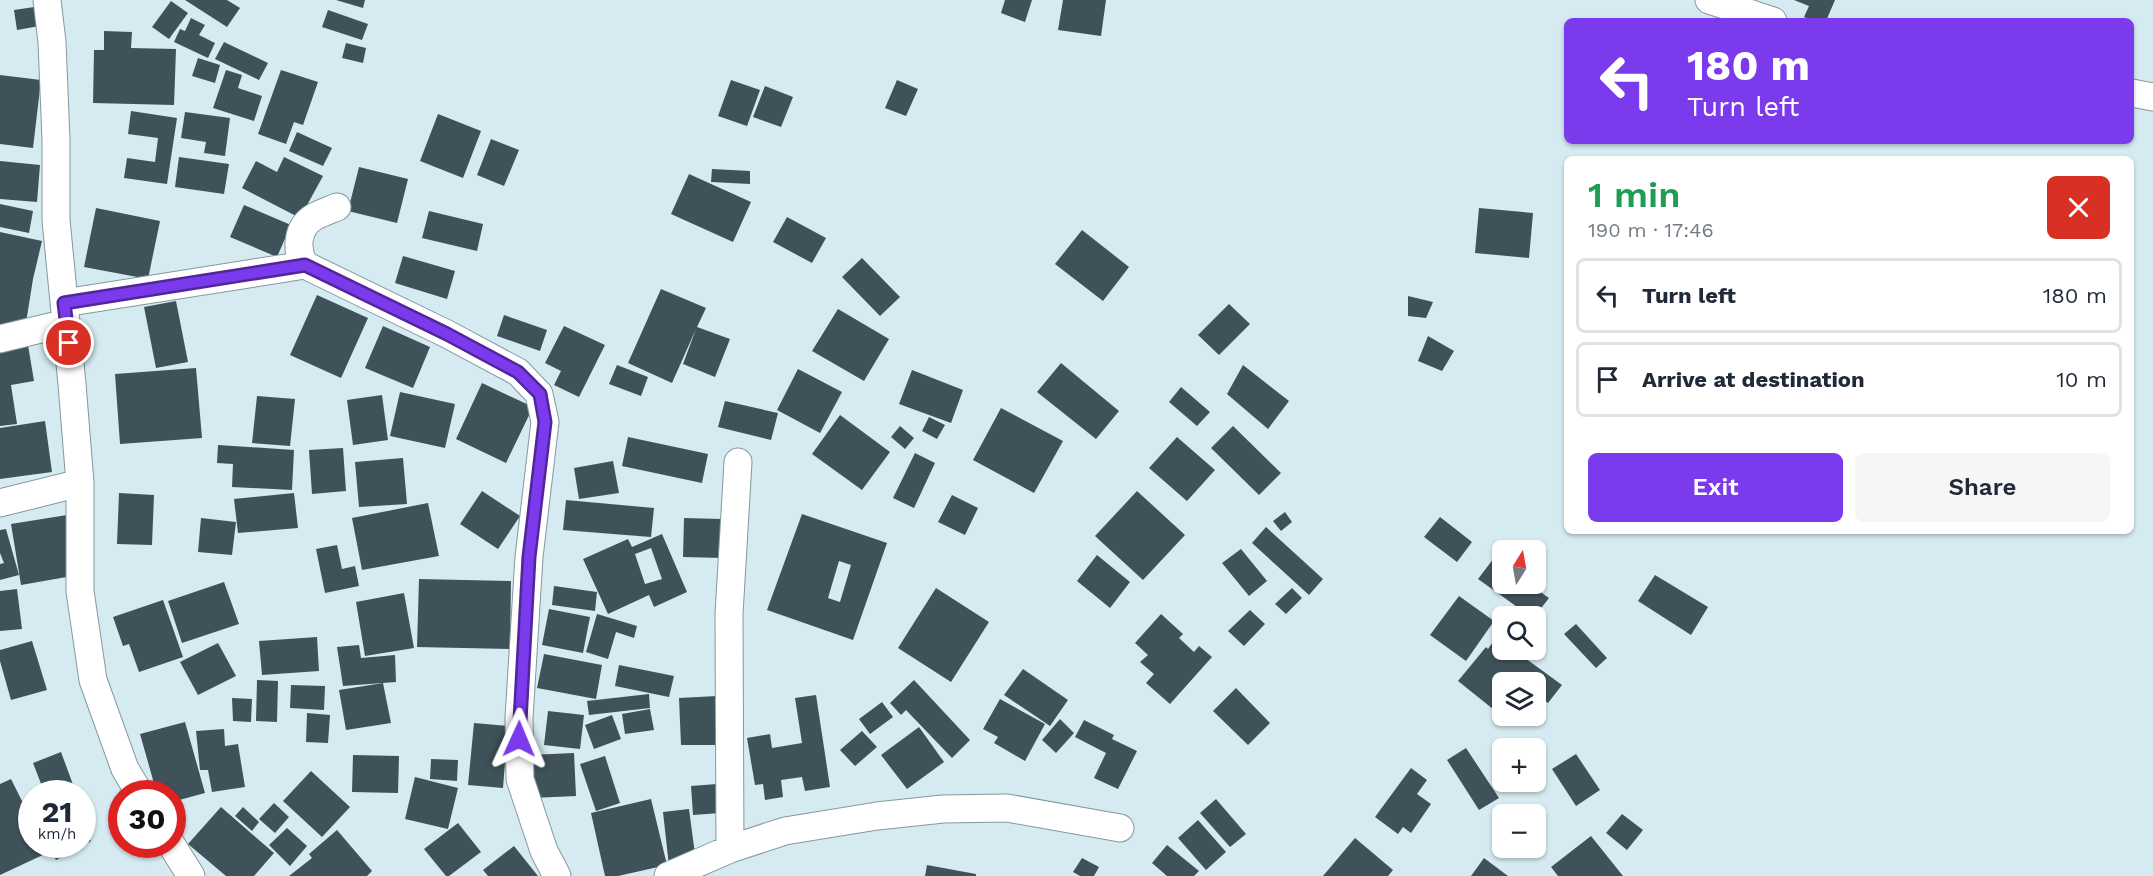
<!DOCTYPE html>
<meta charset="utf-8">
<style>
:root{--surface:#fff;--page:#f6f6f7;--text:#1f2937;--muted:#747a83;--line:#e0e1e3;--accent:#7c3aed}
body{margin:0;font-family:"Work Sans",sans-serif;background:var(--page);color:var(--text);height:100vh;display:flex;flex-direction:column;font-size:22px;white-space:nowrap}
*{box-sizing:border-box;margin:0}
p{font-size:20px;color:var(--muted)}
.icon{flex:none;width:33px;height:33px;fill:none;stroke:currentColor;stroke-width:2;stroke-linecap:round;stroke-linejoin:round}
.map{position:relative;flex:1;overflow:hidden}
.details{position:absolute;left:1564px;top:156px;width:570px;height:378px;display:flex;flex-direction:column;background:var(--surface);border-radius:9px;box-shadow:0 2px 4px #0004}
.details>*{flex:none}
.hud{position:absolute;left:1564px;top:18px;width:570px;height:126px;border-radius:9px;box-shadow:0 2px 4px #0004;background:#7c3aed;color:#fff;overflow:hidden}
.needle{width:39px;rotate:11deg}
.buttons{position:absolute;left:1492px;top:540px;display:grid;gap:12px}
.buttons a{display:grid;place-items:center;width:54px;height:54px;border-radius:9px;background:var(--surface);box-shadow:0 2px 4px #0004;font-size:30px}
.speed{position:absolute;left:18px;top:780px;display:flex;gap:12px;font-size:30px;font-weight:700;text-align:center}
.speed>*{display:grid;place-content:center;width:78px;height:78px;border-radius:50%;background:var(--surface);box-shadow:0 2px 4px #0004;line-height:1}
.speed small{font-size:15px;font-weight:400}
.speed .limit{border:9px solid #d22;background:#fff;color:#111}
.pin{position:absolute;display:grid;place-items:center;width:51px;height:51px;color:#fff;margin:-26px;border:3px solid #fff;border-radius:50%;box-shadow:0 2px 6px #0007}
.me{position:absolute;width:66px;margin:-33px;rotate:1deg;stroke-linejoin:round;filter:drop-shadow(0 0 4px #0008)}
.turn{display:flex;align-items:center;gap:21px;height:126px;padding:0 24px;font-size:27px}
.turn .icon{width:78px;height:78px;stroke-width:2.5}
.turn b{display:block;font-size:42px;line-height:51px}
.round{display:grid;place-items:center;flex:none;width:63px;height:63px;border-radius:9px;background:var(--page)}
.headline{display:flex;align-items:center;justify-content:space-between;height:102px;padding:0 24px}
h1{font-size:36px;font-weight:600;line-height:45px;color:#1e9e55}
.action{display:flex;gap:12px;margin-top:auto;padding:12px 24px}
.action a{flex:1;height:69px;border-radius:9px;background:var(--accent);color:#fff;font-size:24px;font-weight:600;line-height:69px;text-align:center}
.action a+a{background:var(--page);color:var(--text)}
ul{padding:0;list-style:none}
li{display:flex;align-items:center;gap:18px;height:75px;margin:0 12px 9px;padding:0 12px;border:3px solid var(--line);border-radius:9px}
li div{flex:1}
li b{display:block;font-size:22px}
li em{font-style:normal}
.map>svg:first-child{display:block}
.building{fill:#405259;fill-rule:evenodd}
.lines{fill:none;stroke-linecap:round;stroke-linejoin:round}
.street-casing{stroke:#84989f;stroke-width:29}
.street{stroke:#fff;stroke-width:27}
.route-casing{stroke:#51269a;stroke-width:15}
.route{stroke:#7c3aed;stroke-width:10}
</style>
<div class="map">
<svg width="2153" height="876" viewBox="0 0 2153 876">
<rect width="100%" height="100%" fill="#d5eaf1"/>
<path class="building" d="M 185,0 L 227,0 L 240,8 L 227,27 Z
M 336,0 L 365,0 L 363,8 Z
M 1005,0 L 1032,0 L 1025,22 L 1001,13 Z
M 1063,0 L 1106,0 L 1101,36 L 1058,30 Z
M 1794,0 L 1835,0 L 1826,21 L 1814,21 L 1804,17 L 1809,6 Z
M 171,1 L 188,13 L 169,39 L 152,27 Z
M 41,6 L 45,25 L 17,30 L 14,10 Z
M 328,10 L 368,24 L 362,40 L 322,27 Z
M 191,18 L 205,25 L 199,35 L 215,43 L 208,58 L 174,42 L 180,29 L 185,31 Z
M 104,31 L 132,32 L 131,48 L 176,49 L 174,105 L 93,103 L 94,50 L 104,50 Z
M 224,42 L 268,63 L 259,80 L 215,59 Z
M 346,43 L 366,48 L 363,63 L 342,58 Z
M 198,58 L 220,65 L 215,83 L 192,76 Z
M 226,70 L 242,75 L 238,88 L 262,96 L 254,121 L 213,108 Z
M 281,70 L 318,82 L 303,125 L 294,122 L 286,144 L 258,134 Z
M 0,75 L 41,80 L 33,148 L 0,144 Z
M 731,80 L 760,90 L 747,126 L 718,116 Z
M 897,80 L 918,89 L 906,116 L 885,108 Z
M 765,86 L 793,97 L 781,127 L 753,117 Z
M 131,111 L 177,118 L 167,184 L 124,178 L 127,158 L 155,162 L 158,138 L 128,134 Z
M 185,112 L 230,118 L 225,156 L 204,153 L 206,142 L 181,138 Z
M 438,114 L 481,131 L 463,178 L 420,161 Z
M 297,132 L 332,148 L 323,166 L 289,151 Z
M 491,139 L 519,150 L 504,186 L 477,175 Z
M 179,157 L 229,164 L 224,194 L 175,187 Z
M 284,157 L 323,176 L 300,218 L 242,188 L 256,161 L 277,172 Z
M 0,161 L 40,165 L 37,202 L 0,199 Z
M 359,167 L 408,179 L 397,223 L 348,211 Z
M 712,169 L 750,171 L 750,184 L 711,182 Z
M 689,174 L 751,202 L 733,242 L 671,214 Z
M 0,204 L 33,211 L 29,233 L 0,227 Z
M 244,205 L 291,225 L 277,257 L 230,237 Z
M 96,208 L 160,221 L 148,279 L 84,267 Z
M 1479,208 L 1533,213 L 1529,258 L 1475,253 Z
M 429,211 L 483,224 L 477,251 L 422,238 Z
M 787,217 L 826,238 L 812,263 L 773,242 Z
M 1082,230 L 1129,267 L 1103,301 L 1055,264 Z
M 0,232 L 42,241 L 33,279 L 25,329 L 0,325 Z
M 403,256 L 455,271 L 447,299 L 395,283 Z
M 862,258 L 900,297 L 880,316 L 842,277 Z
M 661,289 L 706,308 L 697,327 L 730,339 L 715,377 L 683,364 L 696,329 L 672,383 L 628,363 Z
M 317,295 L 368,318 L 341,378 L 290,355 Z
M 1408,296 L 1433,302 L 1426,318 L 1408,316 Z
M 176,301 L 188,362 L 156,368 L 144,307 Z
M 1229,304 L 1250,324 L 1219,355 L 1198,335 Z
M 838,309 L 889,339 L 864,381 L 812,351 Z
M 504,315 L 547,330 L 540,351 L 497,336 Z
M 383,326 L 430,347 L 413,388 L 365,368 Z
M 564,326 L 605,345 L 579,397 L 554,385 L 561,371 L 545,363 Z
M 1428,336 L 1454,351 L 1442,371 L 1418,361 Z
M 27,339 L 34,381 L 11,385 L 17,424 L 0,426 L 0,343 Z
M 1061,363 L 1119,411 L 1096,439 L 1037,392 Z
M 617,365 L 648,377 L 641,396 L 609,384 Z
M 1243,365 L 1289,401 L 1268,429 L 1227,394 Z
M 196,368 L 202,438 L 120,444 L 115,374 Z
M 798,369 L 842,392 L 820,433 L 777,410 Z
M 912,370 L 963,390 L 951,423 L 899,404 Z
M 482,383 L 533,407 L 506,463 L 456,439 Z
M 1181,387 L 1210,412 L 1197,426 L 1169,402 Z
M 400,392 L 455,404 L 445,448 L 390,436 Z
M 382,395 L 388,440 L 353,445 L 347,400 Z
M 257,396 L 295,399 L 290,446 L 252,443 Z
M 725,401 L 778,413 L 771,440 L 718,427 Z
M 1001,408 L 1063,441 L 1034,493 L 973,460 Z
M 840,415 L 890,452 L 862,490 L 812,454 Z
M 929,417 L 945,425 L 937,439 L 922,431 Z
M 45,421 L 52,472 L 0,479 L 0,428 Z
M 900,426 L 914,438 L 905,449 L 891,437 Z
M 1233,426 L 1281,473 L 1259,495 L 1211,448 Z
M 628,437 L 708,454 L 702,483 L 622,466 Z
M 1177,437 L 1215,470 L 1187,501 L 1149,468 Z
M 218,445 L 294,450 L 292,490 L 232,487 L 233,464 L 217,463 Z
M 343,448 L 346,491 L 312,494 L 309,450 Z
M 915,453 L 935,463 L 914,508 L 893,498 Z
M 403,458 L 407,504 L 359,507 L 355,462 Z
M 613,461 L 619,493 L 579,499 L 574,468 Z
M 482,491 L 520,516 L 498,549 L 460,524 Z
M 1137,491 L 1185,535 L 1143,580 L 1095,536 Z
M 119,493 L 154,495 L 152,545 L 117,544 Z
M 294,493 L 298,528 L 238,533 L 234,499 Z
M 952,495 L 978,508 L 965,535 L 938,522 Z
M 566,500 L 654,508 L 651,537 L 563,530 Z
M 428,503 L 439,556 L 362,570 L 352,518 Z
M 1285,512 L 1292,522 L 1281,531 L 1273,521 Z
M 802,514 L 887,543 L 853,640 L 767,610 ZM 839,561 L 851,565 L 840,602 L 828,598 Z
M 67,515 L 78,575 L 21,585 L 11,524 Z
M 1440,517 L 1472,542 L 1457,562 L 1424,537 Z
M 201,518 L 236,522 L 232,555 L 198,552 Z
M 684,518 L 722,519 L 722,558 L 683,557 Z
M 1266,527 L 1323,579 L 1309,595 L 1252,543 Z
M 6,529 L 19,575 L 0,580 L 0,564 L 4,563 L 0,553 L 0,530 Z
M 662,534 L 687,592 L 654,607 L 649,595 L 608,614 L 583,559 L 628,539 L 632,547 ZM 651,548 L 662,579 L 645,584 L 635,554 Z
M 337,545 L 342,569 L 355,566 L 359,586 L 325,593 L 316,549 Z
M 1241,549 L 1267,581 L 1249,596 L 1222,563 Z
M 1097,555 L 1130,582 L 1110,608 L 1077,581 Z
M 1494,558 L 1503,565 L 1503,584 L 1529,584 L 1549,598 L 1535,616 L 1530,616 L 1478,579 Z
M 1655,575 L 1708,607 L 1691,635 L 1638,601 Z
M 419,579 L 511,581 L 510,649 L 417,647 Z
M 224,582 L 239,624 L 182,643 L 168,601 Z
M 554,586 L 597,592 L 595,611 L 552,605 Z
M 936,588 L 989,622 L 951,682 L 898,648 Z
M 1292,588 L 1302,598 L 1286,614 L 1275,604 Z
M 17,589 L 22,629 L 0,631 L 0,591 Z
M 404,593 L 414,648 L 365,656 L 356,602 Z
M 1459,596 L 1494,621 L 1466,661 L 1430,635 Z
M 163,600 L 183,657 L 139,672 L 129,644 L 123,646 L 113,617 Z
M 549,609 L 590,617 L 583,653 L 542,645 Z
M 1250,610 L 1265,624 L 1244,646 L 1228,631 Z
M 597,614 L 637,626 L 634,638 L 616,632 L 608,659 L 586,652 Z
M 1161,614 L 1183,634 L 1179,638 L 1194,652 L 1199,646 L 1212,657 L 1170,704 L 1146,683 L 1154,674 L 1140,662 L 1148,655 L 1135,643 Z
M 1576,624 L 1607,658 L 1596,668 L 1564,634 Z
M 1497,636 L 1503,641 L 1503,650 L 1514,650 L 1562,685 L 1548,703 L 1536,695 L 1536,682 L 1503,682 L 1503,707 L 1498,713 L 1458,681 L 1486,647 L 1488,649 Z
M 317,637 L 319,671 L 262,675 L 259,641 Z
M 32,641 L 47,690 L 11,700 L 0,661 L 0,650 Z
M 218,643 L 236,676 L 198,695 L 180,662 Z
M 359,645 L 361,658 L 395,655 L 396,682 L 343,686 L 337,647 Z
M 544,654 L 602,665 L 596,699 L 537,688 Z
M 619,665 L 674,676 L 669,697 L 615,686 Z
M 1023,669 L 1068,700 L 1050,726 L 1004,695 Z
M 257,680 L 278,681 L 277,722 L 256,721 Z
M 914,680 L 970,740 L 952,758 L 906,710 L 901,715 L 890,703 Z
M 383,683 L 391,723 L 346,730 L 339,690 Z
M 291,685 L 325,686 L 324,710 L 290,708 Z
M 1236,688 L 1270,723 L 1248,745 L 1213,711 Z
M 649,694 L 650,708 L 589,715 L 587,701 Z
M 816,695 L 830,787 L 805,791 L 802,777 L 781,780 L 783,797 L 765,800 L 763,784 L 755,785 L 747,738 L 770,734 L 772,748 L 802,743 L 795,698 Z
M 717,696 L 718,745 L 681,745 L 679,698 Z
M 232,698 L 252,699 L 251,722 L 233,721 Z
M 1000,699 L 1045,724 L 1025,761 L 994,743 L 998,737 L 983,729 Z
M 882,702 L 893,717 L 870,734 L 859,719 Z
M 650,709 L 654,730 L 625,734 L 622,714 Z
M 548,711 L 584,715 L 580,749 L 544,745 Z
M 307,713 L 330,715 L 328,743 L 306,742 Z
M 612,715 L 621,739 L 594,749 L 585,725 Z
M 1060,719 L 1074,733 L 1056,753 L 1042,740 Z
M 1084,720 L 1114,735 L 1112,739 L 1137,751 L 1118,789 L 1094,778 L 1106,753 L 1075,737 Z
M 185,722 L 205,793 L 172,802 L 172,794 L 157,794 L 140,734 Z
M 474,723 L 508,726 L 503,788 L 468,785 Z
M 919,727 L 944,762 L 907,789 L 881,755 Z
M 224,729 L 225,746 L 238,744 L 245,787 L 212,792 L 208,770 L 200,770 L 196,731 Z
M 862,731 L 877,747 L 855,766 L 840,750 Z
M 1466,748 L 1499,798 L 1479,810 L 1447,760 Z
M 61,752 L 75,790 L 66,794 L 45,794 L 33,763 Z
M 574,753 L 576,796 L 532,798 L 529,755 Z
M 1576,754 L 1600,790 L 1576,806 L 1552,769 Z
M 353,755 L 399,756 L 398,793 L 352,792 Z
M 605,756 L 620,803 L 596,811 L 580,764 Z
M 431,759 L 458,760 L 457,781 L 430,779 Z
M 1411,768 L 1427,780 L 1417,794 L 1431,804 L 1411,833 L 1403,827 L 1398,834 L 1375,817 Z
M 311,771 L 350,807 L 322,837 L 283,801 Z
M 415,777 L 458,788 L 448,829 L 405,819 Z
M 11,779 L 32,821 L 32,844 L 43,844 L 47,853 L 0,875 L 0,784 Z
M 717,784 L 720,813 L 693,815 L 691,786 Z
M 651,799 L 667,865 L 618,876 L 605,876 L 591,813 Z
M 1216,799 L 1246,834 L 1230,847 L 1200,813 Z
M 274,803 L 289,817 L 275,833 L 259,819 Z
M 221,807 L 274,853 L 254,876 L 226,876 L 188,844 Z
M 243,807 L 259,822 L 252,831 L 235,816 Z
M 689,809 L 696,862 L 669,866 L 663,812 Z
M 1622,814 L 1643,830 L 1627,850 L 1606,833 Z
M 1198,820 L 1226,852 L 1206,870 L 1178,838 Z
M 458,823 L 481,852 L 449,876 L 446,876 L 424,849 Z
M 82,825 L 91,841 L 56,860 L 48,844 L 82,844 Z
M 287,828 L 307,846 L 290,866 L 269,845 Z
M 337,830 L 372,871 L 367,876 L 289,876 L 312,858 L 309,854 Z
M 1591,836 L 1623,876 L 1558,876 L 1551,867 Z
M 1355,838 L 1393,870 L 1388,876 L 1323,876 Z
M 1167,845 L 1199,871 L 1194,876 L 1167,876 L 1152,863 Z
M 514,846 L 538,876 L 488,876 L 483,870 Z
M 1082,858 L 1099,867 L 1094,876 L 1080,876 L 1073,872 Z
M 1484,858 L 1508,876 L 1471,876 Z
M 927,865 L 976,874 L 976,876 L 925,876 Z"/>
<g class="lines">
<g class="street-casing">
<path id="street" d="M 47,0 L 52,42 L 56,140 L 56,220 L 72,384 L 80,483 L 80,591 L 93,680 L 125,769 L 140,794
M 1709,0 L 1773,21
M 2132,93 L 2153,97
M 337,207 C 330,210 321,213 314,217 C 297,227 295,250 305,265 L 447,334 L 518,372 L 539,394 L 545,422 L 529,557 L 519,718 L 520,779 L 544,851 L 557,876
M 64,303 L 305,265
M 0,339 L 66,323
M 0,503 L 80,483
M 171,844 L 191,876
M 730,849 L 729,614 L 738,462
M 668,876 L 730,849 L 785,831 L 877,816 L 943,809 L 1007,808 L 1120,828"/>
</g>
<use href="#street" class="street"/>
</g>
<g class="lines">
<g class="route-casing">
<path id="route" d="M 69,343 L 64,303 L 305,265 L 447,334 L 518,372 L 540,394 L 545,422 L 529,557 L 519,739"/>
</g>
<use href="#route" class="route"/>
</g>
</svg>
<div class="buttons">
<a><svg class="needle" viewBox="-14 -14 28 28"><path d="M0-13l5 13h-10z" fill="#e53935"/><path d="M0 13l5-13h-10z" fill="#747a83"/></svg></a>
<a><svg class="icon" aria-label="search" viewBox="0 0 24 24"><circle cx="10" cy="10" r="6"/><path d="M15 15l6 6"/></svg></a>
<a><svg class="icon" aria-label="layers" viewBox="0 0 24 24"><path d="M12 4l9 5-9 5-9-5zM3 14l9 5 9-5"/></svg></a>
<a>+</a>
<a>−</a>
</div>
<div class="speed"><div>21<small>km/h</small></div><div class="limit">30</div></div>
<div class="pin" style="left:69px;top:343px;background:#d93025"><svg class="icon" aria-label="arrive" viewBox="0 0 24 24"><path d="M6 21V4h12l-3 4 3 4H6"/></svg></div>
<svg class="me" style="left:519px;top:739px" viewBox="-20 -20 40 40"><path d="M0-17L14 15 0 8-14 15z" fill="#7c3aed" stroke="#fff" stroke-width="4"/></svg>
<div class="hud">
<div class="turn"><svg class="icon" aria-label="left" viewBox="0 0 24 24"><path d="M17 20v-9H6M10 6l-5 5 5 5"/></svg><div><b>180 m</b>Turn left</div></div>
</div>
<section class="details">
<div class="headline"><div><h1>1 min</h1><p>190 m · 17:46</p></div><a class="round" style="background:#d93025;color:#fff"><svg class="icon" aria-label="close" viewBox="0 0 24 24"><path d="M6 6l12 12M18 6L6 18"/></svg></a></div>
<ul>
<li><svg class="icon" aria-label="left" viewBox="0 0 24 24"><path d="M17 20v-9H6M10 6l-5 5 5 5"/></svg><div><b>Turn left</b></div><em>180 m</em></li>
<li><svg class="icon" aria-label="arrive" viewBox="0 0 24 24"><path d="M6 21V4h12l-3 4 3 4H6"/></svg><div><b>Arrive at destination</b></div><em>10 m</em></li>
</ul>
<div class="action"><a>Exit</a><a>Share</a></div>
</section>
</div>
